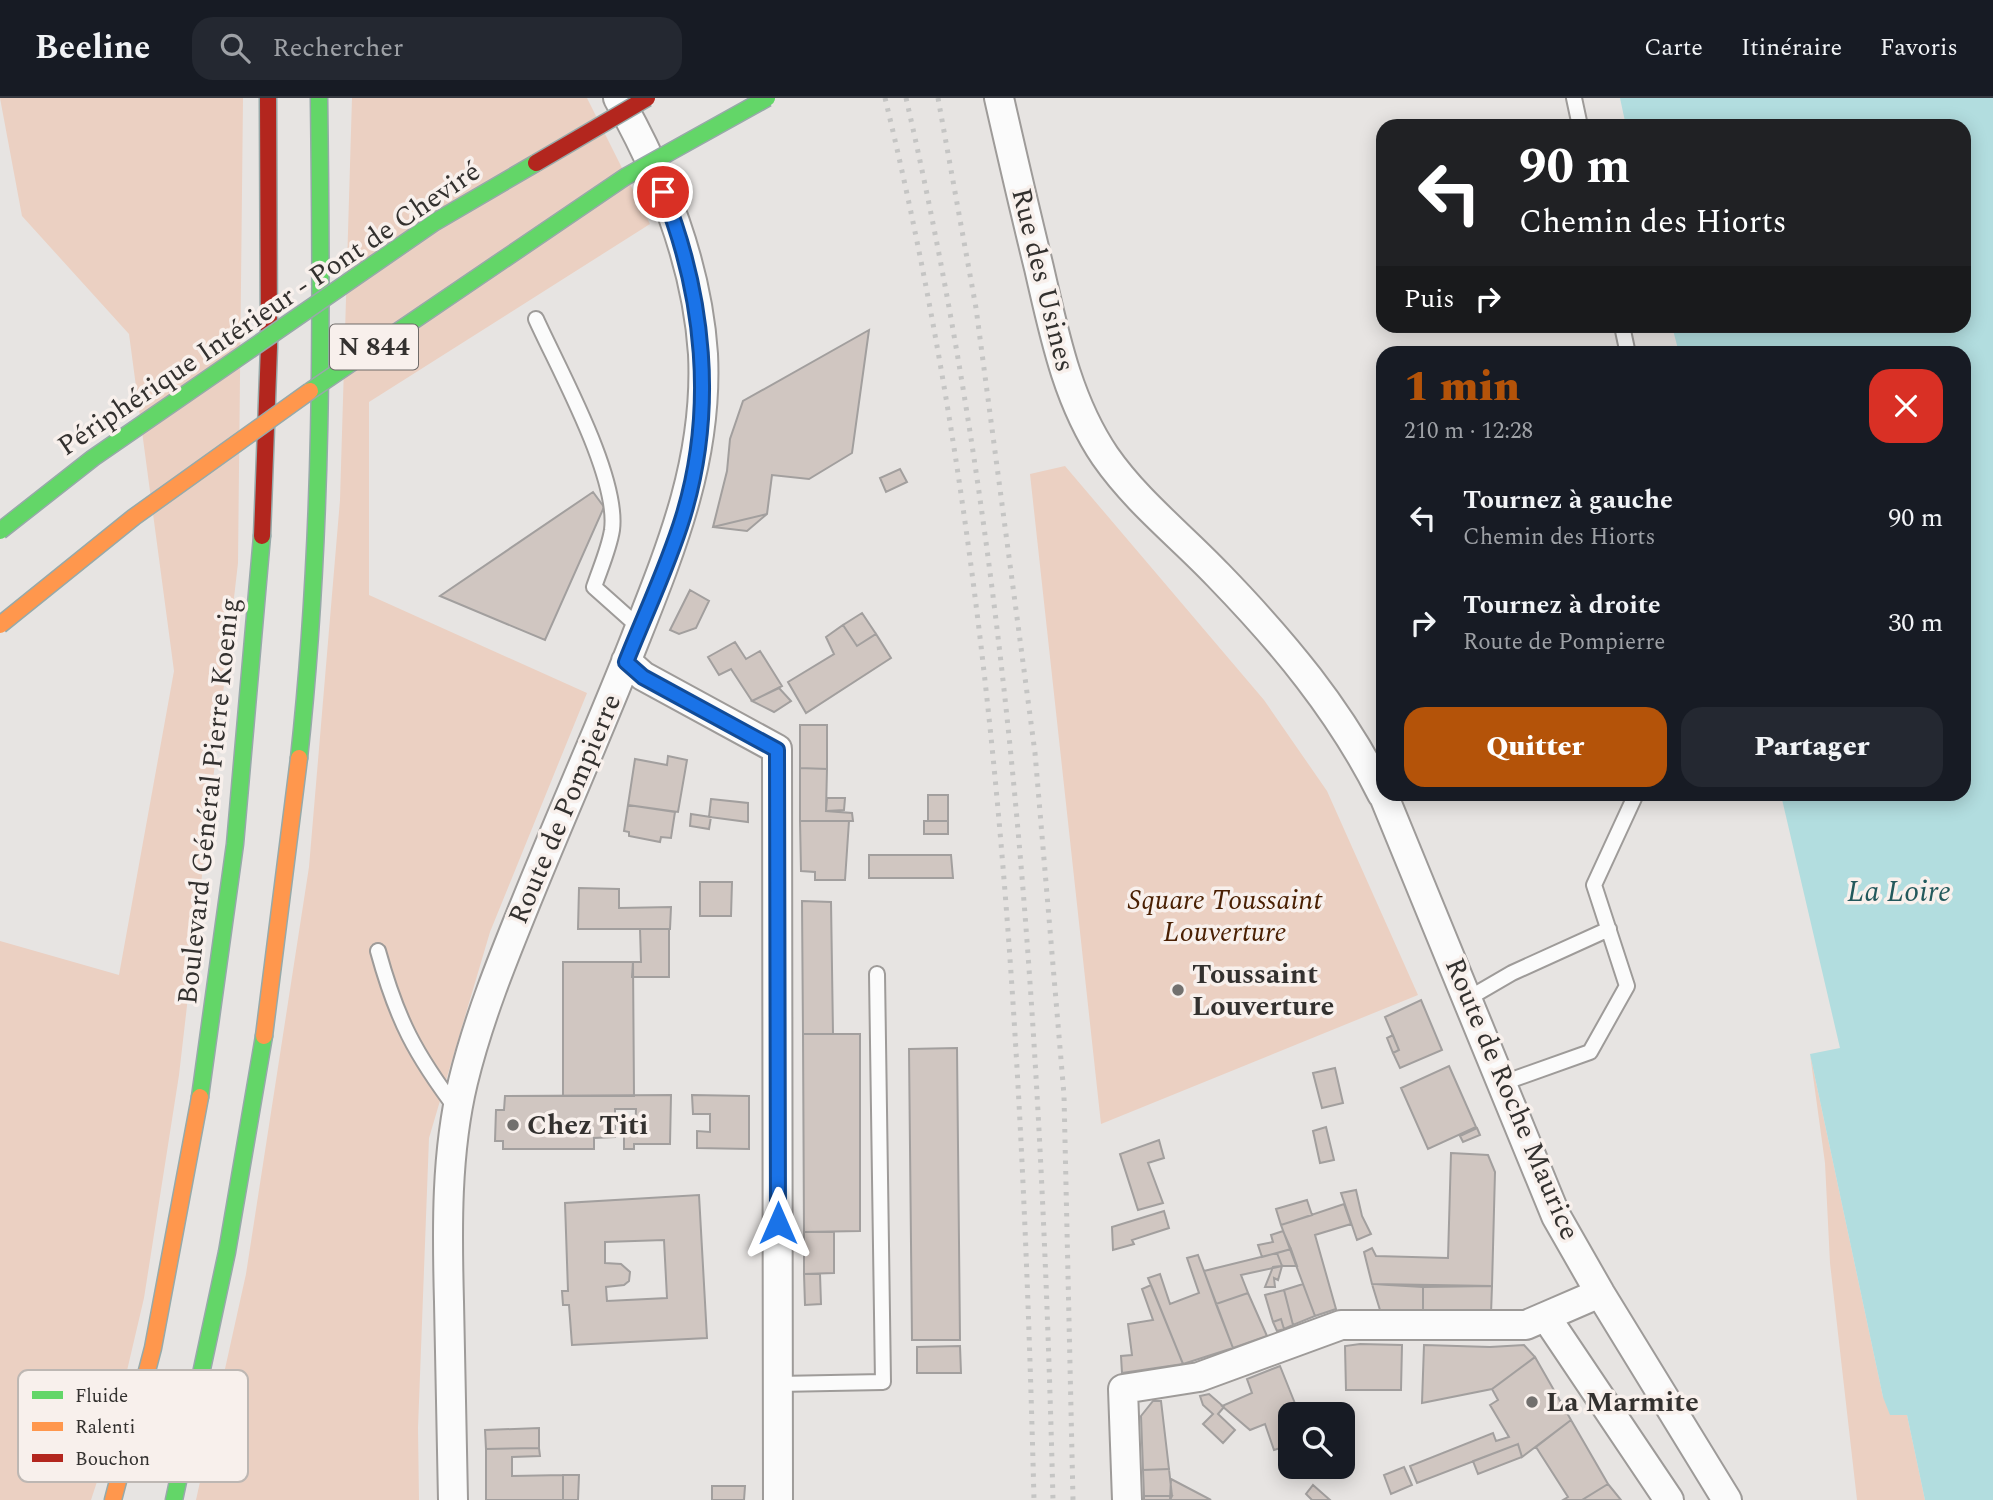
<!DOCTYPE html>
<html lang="fr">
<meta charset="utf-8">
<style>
:root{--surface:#171b24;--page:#242831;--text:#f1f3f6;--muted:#9ea1a6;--line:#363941;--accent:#b45309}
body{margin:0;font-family:Spectral,serif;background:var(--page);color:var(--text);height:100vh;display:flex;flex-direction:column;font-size:26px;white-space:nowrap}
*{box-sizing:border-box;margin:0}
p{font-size:23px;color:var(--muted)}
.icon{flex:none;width:38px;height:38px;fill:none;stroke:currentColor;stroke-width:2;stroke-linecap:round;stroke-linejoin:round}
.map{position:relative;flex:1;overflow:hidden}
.panel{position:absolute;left:1376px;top:248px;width:595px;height:455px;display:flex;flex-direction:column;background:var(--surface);border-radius:21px;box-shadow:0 4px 18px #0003}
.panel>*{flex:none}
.guide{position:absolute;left:1376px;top:21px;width:595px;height:214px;border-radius:21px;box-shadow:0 4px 18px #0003;background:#202124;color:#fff;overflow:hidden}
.fabs{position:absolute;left:1278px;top:1304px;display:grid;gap:14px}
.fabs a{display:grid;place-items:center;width:77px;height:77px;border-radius:14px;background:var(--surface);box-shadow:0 4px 18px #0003;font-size:35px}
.pin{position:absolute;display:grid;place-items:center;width:60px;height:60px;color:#fff;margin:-30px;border:4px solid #fff;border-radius:50%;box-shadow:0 2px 7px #0007}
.me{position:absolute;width:77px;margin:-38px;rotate:0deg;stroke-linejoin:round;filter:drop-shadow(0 0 5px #0008)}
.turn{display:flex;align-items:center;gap:24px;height:147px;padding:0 28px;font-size:32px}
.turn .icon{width:91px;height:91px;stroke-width:2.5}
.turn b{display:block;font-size:49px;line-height:60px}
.then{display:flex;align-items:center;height:66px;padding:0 28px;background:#0003;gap:14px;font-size:26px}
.round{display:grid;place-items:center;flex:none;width:74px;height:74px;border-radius:21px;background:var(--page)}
.overview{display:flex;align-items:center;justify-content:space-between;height:119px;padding:0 28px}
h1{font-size:42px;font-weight:800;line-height:52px;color:var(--accent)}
.cta{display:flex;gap:14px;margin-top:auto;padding:14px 28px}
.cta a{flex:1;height:80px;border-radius:21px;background:var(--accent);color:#fff;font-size:28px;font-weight:800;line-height:80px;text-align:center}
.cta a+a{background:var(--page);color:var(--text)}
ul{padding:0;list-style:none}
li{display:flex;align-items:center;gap:21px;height:105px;padding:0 28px}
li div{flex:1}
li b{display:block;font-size:26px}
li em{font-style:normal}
header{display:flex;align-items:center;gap:42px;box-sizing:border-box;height:98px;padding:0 35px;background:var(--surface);border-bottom:2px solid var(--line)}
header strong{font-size:33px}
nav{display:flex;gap:38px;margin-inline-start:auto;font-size:24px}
.search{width:490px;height:63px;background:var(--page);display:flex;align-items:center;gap:18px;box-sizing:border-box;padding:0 24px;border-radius:21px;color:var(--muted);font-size:26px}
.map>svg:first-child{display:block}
.green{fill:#ebd0c2}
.water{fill:#b2dddf}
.building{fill:#d0c6c1;stroke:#a29f9e;stroke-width:2;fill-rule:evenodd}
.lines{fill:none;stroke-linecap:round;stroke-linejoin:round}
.lane-casing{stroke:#9e9b99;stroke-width:18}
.street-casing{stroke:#9e9b99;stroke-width:32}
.fast-casing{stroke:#97a9a9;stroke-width:19}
.slow-casing{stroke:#97a9a9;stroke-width:19}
.jam-casing{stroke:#97a9a9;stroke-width:19}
.lane{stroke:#fbfbfb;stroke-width:14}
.street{stroke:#fbfbfb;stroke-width:28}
.fast{stroke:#63d668;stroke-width:16}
.slow{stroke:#ff974d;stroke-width:16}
.jam{stroke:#b3261e;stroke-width:16}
.rail{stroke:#c5c5c4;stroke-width:5;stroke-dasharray:3.5 7;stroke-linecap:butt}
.fast-bridge-casing{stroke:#97a9a9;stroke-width:19;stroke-linecap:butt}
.slow-bridge-casing{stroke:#97a9a9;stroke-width:19;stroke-linecap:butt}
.jam-bridge-casing{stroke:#97a9a9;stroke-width:19;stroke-linecap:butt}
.fast-bridge{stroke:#63d668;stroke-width:16}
.slow-bridge{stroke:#ff974d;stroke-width:16}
.jam-bridge{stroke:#b3261e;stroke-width:16}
.route-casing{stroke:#114b97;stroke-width:18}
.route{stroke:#1a73e8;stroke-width:12}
.poi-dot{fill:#72706e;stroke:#f8f0ec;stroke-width:2.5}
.labels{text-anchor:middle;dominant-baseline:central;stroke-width:7;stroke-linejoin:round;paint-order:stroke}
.shield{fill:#f8f0ec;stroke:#6e6a68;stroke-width:2}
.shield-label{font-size:26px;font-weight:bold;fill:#33312f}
.street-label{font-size:28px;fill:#33312f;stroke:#f8f0ec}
.park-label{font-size:28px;font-style:italic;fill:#4a2003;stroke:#f8f0ec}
.poi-label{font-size:28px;font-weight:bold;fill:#33312f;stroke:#f8f0ec;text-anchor:start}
.water-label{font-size:30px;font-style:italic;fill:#23595c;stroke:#f8f0ec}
.key{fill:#f8f0ec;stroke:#bdb7b3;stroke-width:2}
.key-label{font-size:19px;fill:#33312f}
</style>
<header>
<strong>Beeline</strong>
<div class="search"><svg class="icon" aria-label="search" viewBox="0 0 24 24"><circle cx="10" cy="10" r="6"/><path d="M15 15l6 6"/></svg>Rechercher</div>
<nav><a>Carte</a><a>Itinéraire</a><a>Favoris</a></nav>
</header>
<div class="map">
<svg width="1993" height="1402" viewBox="0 0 1993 1402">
<rect width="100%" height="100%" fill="#e7e4e2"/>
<path class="green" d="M 0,0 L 243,0 L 238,465 L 179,977 L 144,1200 L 111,1341 L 91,1402 L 0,1402 L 0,843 L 119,877 L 174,573 L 129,236 L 22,118 Z
M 352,0 L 587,0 L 650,126 L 369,304 L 369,497 L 587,595 L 490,834 L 429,1040 L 418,1330 L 419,1402 L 196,1402 L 246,1176 L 309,769 L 340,402 Z
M 1065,368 L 1264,602 L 1327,693 L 1418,897 L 1101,1026 L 1030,376 Z
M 1810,956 L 1883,1299 L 1907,1317 L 1925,1402 L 1857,1402 L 1830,1165 L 1825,1065 Z"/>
<path class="water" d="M 1620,0 L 1993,0 L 1993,1402 L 1925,1402 L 1907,1317 L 1890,1317 L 1883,1299 L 1810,956 L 1840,950 L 1781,697 L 1964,696 L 1964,256 L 1679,255 L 1672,228 L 1964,228 L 1964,28 L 1626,28 Z"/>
<path class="building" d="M 869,232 L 852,355 L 809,381 L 772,377 L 767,416 L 713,429 L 727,373 L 730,341 L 743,303 Z
M 900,371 L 907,384 L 886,394 L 880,380 Z
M 593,394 L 604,409 L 545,542 L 440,498 Z
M 767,416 L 747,433 L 713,429 Z
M 690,492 L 709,503 L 696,530 L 679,536 L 670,532 Z
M 862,515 L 876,536 L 857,548 L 843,527 Z
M 843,527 L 857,548 L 876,536 L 891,560 L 806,615 L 788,584 L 834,556 L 826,539 Z
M 735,544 L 746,561 L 760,553 L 782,588 L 752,603 L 731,571 L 719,577 L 708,559 Z
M 779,590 L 791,603 L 774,614 L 752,603 Z
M 800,627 L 827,627 L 827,671 L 800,670 Z
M 668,658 L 687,662 L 678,714 L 628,707 L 635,661 L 667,667 Z
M 800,670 L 827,671 L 826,713 L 852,715 L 853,723 L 800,723 Z
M 928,697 L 948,697 L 948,723 L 928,723 Z
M 827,700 L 845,700 L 844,712 L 826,713 Z
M 711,701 L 748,705 L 748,724 L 709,719 Z
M 628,707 L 675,714 L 671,740 L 661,739 L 660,744 L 629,738 L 629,734 L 624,733 Z
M 691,716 L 711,719 L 709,731 L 690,728 Z
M 800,723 L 849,723 L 845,782 L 815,782 L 815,774 L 801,773 Z
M 924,723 L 948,723 L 948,736 L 924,736 Z
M 869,757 L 951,757 L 953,780 L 869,780 Z
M 700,784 L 732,784 L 731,818 L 700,818 Z
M 579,790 L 619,791 L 619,810 L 671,809 L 670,831 L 578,831 Z
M 802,803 L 831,804 L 833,936 L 803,936 Z
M 640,831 L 669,831 L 669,879 L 632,879 L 633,864 L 641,864 Z
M 563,864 L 633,864 L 634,998 L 563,998 Z
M 1421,902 L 1442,952 L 1400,970 L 1393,955 L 1399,952 L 1385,919 Z
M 803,936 L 860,936 L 860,1133 L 804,1134 Z
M 1393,937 L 1399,952 L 1393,955 L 1387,940 Z
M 957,950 L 960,1242 L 912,1242 L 909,951 Z
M 1449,968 L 1476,1029 L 1428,1051 L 1401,990 Z
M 1335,970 L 1343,1005 L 1322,1010 L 1313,975 Z
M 671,997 L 670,1046 L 634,1046 L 634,1051 L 624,1051 L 624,1038 L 635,1038 L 636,1011 L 615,1011 L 615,1039 L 594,1040 L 594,1051 L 503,1051 L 503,1043 L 495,1043 L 496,1012 L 504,1012 L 505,998 Z
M 692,997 L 749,998 L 749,1051 L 697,1050 L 697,1033 L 710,1034 L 710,1016 L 693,1016 Z
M 1326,1029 L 1334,1062 L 1320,1065 L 1313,1033 Z
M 1477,1030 L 1480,1037 L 1463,1044 L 1460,1038 Z
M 1159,1042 L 1164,1060 L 1148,1065 L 1163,1105 L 1138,1112 L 1120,1056 Z
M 1451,1055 L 1488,1057 L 1495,1074 L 1492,1188 L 1372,1186 L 1364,1154 L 1372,1150 L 1376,1158 L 1448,1160 Z
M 1356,1092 L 1362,1118 L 1371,1136 L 1357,1142 L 1341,1095 Z
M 699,1097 L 707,1240 L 572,1247 L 569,1207 L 563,1207 L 562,1193 L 568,1193 L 565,1105 ZM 664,1142 L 667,1200 L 607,1203 L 606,1189 L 624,1187 L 629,1183 L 630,1174 L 621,1166 L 605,1165 L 605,1144 Z
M 1307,1102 L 1312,1117 L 1281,1127 L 1276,1111 Z
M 1344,1106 L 1351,1126 L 1315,1137 L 1336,1211 L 1315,1218 L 1281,1127 Z
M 1164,1113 L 1169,1130 L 1132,1142 L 1134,1146 L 1113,1152 L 1112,1129 Z
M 1283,1133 L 1291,1151 L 1262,1159 L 1258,1147 L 1273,1144 L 1271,1137 Z
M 804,1134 L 834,1134 L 834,1175 L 804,1176 Z
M 1291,1151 L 1297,1168 L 1282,1168 L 1277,1155 Z
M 1277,1155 L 1282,1168 L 1241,1177 L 1248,1195 L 1216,1206 L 1204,1173 Z
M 1198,1157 L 1233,1250 L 1183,1266 L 1148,1180 L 1160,1176 L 1170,1206 L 1199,1195 L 1187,1160 Z
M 1282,1168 L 1278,1182 L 1274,1180 L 1275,1189 L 1265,1189 L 1273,1169 Z
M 804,1176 L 820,1176 L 821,1206 L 805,1207 Z
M 1303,1186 L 1315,1218 L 1293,1227 L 1284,1192 Z
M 1372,1186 L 1423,1189 L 1423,1213 L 1380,1212 Z
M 1151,1187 L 1183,1266 L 1122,1275 L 1121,1258 L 1132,1257 L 1128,1226 L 1153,1222 L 1142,1191 Z
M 1492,1188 L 1491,1216 L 1423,1213 L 1423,1189 Z
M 1284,1192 L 1293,1227 L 1284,1231 L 1281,1221 L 1273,1224 L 1265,1197 Z
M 1248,1195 L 1267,1238 L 1233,1250 L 1216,1206 Z
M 1281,1221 L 1284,1231 L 1277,1233 L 1273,1224 Z
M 1360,1246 L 1402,1247 L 1401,1292 L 1346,1292 L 1345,1248 Z
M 1424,1247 L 1490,1249 L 1524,1247 L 1535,1259 L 1492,1291 L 1422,1305 Z
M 960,1248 L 961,1275 L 917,1275 L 917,1249 Z
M 1535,1259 L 1571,1322 L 1522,1359 L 1518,1346 L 1417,1385 L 1410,1368 L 1493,1335 L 1496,1343 L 1509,1339 L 1490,1307 L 1498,1302 L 1492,1291 Z
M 1280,1268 L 1296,1308 L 1292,1309 L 1295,1316 L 1290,1316 L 1290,1347 L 1274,1352 L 1265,1326 L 1250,1332 L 1222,1308 L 1252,1295 L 1247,1281 Z
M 1209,1296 L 1224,1309 L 1218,1316 L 1235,1332 L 1223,1345 L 1203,1326 L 1213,1316 L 1203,1307 L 1200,1298 Z
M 1153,1303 L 1161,1303 L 1169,1371 L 1143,1372 L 1141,1318 Z
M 1571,1322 L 1608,1386 L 1582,1402 L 1563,1402 L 1568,1399 L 1536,1349 Z
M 539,1330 L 539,1350 L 486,1351 L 485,1332 Z
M 1518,1346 L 1522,1359 L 1478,1376 L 1473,1363 Z
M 539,1350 L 540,1358 L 512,1359 L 512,1378 L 563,1377 L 563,1402 L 486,1402 L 486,1351 Z
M 1404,1369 L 1412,1387 L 1391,1396 L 1384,1377 Z
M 1169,1371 L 1172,1398 L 1144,1398 L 1143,1372 Z
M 563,1377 L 579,1377 L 578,1402 L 563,1402 Z
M 1171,1381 L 1211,1402 L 1170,1402 Z
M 1608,1386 L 1621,1402 L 1582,1402 Z
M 1313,1387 L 1330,1402 L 1312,1402 L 1306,1396 Z
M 712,1388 L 745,1388 L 744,1402 L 712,1402 Z
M 1144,1398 L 1172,1398 L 1170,1402 L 1144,1402 Z"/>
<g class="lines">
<g class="lane-casing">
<path id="lane" d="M 1574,0 L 1580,28
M 536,221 C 559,272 619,379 612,432 C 609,451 600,471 594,489 L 640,530
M 1622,228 L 1628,256
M 378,853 C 397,922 415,956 458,1013
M 1469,900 L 1512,875 L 1609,831
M 1503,985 L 1590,954 L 1627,888 L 1594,787 L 1636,696
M 778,1286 L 883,1284 L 877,876"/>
</g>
<g class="street-casing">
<path id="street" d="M 999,0 C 1012,57 1025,113 1039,170 C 1054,235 1067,302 1105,358 C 1137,404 1180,437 1218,477 C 1283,544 1340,612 1382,696
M 626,563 L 643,578 L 777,651 L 778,1402
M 1383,696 L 1556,1118 L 1600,1195 L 1727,1402
M 1546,1219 L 1669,1402
M 453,1402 C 452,1336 450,1270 449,1204 C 447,1131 446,1055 463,984 C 478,922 502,863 526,804 C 562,715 601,628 636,539 C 673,446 708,359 703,256 C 697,165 662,78 618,0
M 1127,1402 L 1123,1291 L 1199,1279 L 1341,1227 L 1526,1227 L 1600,1195"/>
</g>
<g class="fast-casing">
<path id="fast" d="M 299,660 C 323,441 322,220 319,0
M 200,999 L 235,746 L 262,438
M 174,1402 L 227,1154 L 264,938"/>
</g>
<g class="slow-casing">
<path id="slow" d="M 264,938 L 299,660
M 113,1402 L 153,1250 L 200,999"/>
</g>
<g class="jam-casing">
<path id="jam" d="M 262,438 L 269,249 L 268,0"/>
</g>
<use href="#lane" class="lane"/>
<use href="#street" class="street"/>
<use href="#fast" class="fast"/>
<use href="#slow" class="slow"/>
<use href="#jam" class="jam"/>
<path class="rail" d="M 885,0 C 996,457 1022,933 1034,1402
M 906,0 C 1012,460 1041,931 1053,1402
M 938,0 L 976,210 L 1035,655 L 1064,997 L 1073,1402"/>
<g class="fast-bridge-casing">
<path id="fast-bridge" d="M 310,293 L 625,79 L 767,0
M 0,433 L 93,360 L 435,124 L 536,65"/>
</g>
<g class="slow-bridge-casing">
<path id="slow-bridge" d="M 0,527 L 134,419 L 310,293"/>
</g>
<g class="jam-bridge-casing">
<path id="jam-bridge" d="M 536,65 L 647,0"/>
</g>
<use href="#fast-bridge" class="fast-bridge"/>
<use href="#slow-bridge" class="slow-bridge"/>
<use href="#jam-bridge" class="jam-bridge"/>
</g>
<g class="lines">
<g class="route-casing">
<path id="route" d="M 663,94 C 704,197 716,311 683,419 C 668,468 645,516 626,564 L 643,579 L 777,652 L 778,1125"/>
</g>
<use href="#route" class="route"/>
</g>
<g class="poi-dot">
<circle cx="1178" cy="892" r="7"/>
<circle cx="513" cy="1027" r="7"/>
<circle cx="1532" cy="1304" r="7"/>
</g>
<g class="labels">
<rect class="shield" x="330" y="226.5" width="88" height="45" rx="5"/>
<g class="shield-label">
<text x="374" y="249">N 844</text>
</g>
<g class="street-label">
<text transform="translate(1043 182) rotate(76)">Rue des Usines</text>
<text transform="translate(269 211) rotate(-34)">Périphérique Intérieur - Pont de Cheviré</text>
<text transform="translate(209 703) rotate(-84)">Boulevard Général Pierre Koenig</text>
<text transform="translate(565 711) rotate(-67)">Route de Pompierre</text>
<text transform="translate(1512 1001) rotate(67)">Route de Roche Maurice</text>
</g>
<g class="park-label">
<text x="1225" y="802">Square Toussaint<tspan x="1225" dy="32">Louverture</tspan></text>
</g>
<g class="poi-label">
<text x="1192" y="876">Toussaint<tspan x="1192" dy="32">Louverture</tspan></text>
<text x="527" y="1027">Chez Titi</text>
<text x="1546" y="1304">La Marmite</text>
</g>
<g class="water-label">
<text x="1899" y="794">La Loire</text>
</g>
</g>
<rect x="18" y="1272" width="230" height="112" rx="10" class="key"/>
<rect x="32" y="1293" width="31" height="8" fill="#63d668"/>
<rect x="32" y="1324" width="31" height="9" fill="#ff974d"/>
<rect x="32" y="1356" width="31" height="8" fill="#b3261e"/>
<g class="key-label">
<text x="75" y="1304">Fluide</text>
<text x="75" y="1335">Ralenti</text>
<text x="75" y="1367">Bouchon</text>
</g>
</svg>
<div class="fabs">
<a><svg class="icon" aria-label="search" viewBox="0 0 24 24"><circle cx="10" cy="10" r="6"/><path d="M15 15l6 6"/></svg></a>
</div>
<div class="pin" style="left:663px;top:94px;background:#d93025"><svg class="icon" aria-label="arrive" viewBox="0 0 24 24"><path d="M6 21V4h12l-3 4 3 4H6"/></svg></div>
<svg class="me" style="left:778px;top:1125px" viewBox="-20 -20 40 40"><path d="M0-17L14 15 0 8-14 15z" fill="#1a73e8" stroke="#fff" stroke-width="4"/></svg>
<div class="guide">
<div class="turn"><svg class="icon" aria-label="left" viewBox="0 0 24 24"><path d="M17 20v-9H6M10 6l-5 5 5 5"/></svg><div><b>90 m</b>Chemin des Hiorts</div></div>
<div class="then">Puis<svg class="icon" aria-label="right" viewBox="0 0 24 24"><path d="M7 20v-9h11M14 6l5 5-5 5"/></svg></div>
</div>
<section class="panel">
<div class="overview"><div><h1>1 min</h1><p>210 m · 12:28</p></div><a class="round" style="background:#d93025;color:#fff"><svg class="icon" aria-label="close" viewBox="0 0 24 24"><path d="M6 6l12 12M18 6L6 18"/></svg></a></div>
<ul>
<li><svg class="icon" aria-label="left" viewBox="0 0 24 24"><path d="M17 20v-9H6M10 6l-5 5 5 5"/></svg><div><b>Tournez à gauche</b><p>Chemin des Hiorts</p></div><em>90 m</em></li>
<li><svg class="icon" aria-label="right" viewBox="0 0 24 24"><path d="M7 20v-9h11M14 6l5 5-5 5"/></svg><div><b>Tournez à droite</b><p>Route de Pompierre</p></div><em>30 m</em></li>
</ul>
<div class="cta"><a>Quitter</a><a>Partager</a></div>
</section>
</div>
